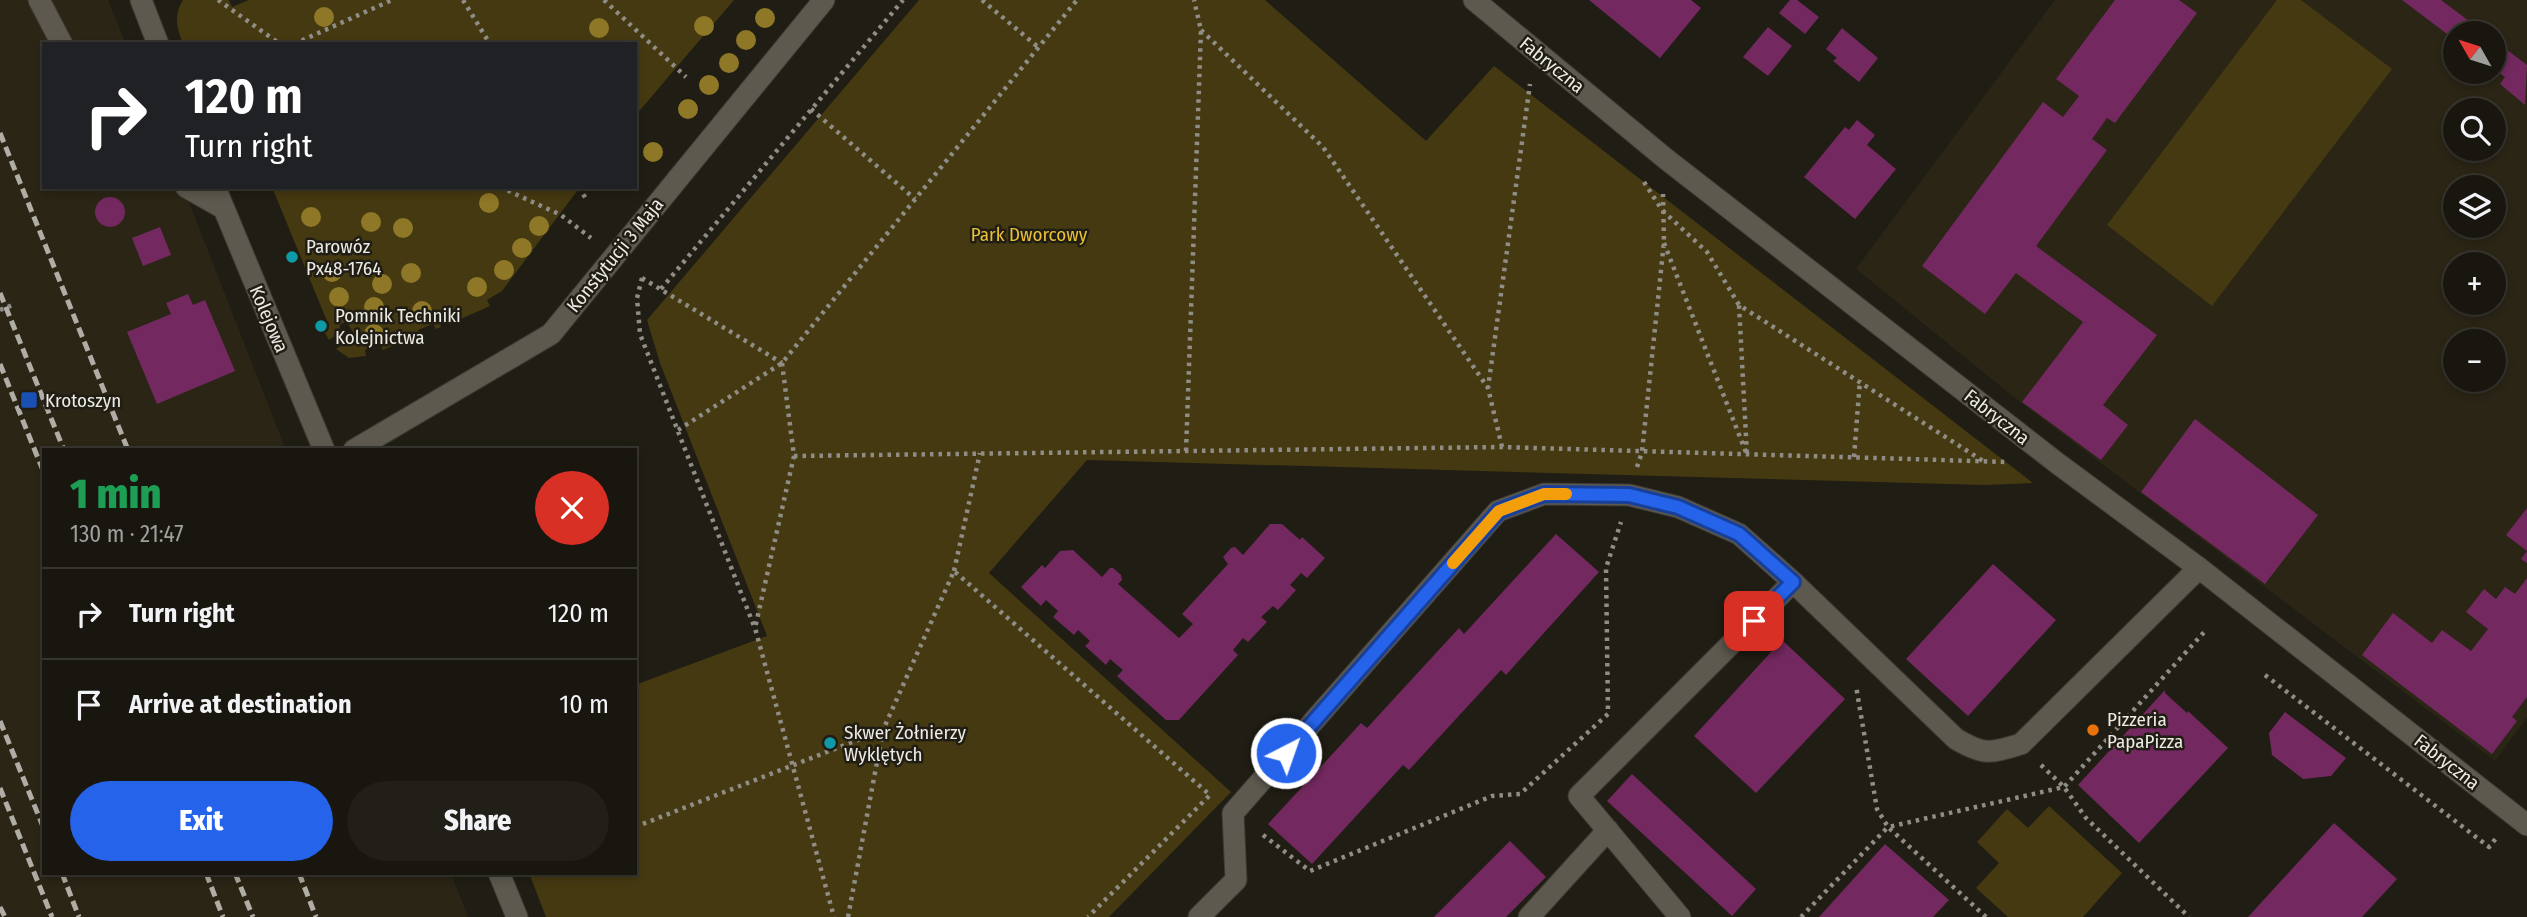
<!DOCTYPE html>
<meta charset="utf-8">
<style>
:root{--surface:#18160f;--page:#211f18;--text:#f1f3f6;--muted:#9f9f9e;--line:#36352f;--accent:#2563eb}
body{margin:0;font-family:"Fira Sans Condensed",sans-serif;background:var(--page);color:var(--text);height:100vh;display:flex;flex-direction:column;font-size:26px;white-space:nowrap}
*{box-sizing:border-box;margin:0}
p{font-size:23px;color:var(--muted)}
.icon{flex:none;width:38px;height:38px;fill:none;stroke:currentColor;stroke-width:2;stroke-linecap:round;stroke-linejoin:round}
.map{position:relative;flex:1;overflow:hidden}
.panel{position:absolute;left:42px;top:448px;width:595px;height:427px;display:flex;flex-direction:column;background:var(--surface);border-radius:0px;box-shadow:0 4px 10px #0003,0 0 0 2px var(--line)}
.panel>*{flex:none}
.top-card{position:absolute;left:42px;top:42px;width:595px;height:147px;border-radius:0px;box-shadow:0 4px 10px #0003,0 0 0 2px var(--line);background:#202124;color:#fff;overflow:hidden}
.needle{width:46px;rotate:309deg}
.tools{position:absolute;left:2443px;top:21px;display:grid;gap:14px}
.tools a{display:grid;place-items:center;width:63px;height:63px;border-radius:50%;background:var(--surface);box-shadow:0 4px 10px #0003,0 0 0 2px var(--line);font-size:35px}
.pin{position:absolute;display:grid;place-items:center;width:60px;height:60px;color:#fff;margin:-30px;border-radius:14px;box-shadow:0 4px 10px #0006}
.me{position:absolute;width:77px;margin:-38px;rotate:41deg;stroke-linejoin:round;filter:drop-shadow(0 0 5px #0008)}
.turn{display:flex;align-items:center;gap:24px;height:147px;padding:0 28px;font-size:32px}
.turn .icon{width:91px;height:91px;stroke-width:2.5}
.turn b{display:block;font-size:49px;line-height:60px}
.round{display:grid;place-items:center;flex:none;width:74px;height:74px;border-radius:37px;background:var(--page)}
.overview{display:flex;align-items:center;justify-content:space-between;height:119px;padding:0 28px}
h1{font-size:42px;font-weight:800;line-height:52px;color:#1e9e55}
.primary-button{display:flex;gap:14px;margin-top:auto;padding:14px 28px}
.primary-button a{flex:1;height:80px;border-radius:42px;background:var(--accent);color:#fff;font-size:28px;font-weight:800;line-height:80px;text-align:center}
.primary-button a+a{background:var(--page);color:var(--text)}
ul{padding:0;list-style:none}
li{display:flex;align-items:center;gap:21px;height:91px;padding:0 28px;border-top:2px solid var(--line)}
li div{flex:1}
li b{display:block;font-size:26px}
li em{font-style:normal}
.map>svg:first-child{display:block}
.built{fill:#2a2515;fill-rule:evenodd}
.green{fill:#453911}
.building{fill:#73295f}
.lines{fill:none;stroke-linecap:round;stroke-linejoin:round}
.minor-casing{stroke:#3c3a34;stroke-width:23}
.path{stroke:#8f8d86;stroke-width:4.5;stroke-dasharray:3.5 5;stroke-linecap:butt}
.minor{stroke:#5d594f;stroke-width:21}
.rail{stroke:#b0ada6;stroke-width:5;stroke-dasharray:10 5;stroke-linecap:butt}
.tree{fill:#8e7726}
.route-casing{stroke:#184099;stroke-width:18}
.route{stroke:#2563eb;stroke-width:12}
.slow{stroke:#f59e0b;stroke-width:12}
.culture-dot{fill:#0f9aa8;stroke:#201d14;stroke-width:2.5}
.transit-dot{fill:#1a4fb4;stroke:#201d14;stroke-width:2.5}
.food-dot{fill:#e8710a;stroke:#201d14;stroke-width:2.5}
.labels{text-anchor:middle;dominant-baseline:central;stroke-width:5;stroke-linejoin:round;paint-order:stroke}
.street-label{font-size:19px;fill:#eceae4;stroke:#201d14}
.park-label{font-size:19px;fill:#e8c034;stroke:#201d14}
.poi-label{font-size:19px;fill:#eceae4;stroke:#201d14;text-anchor:start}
</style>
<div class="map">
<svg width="2527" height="917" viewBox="0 0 2527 917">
<rect width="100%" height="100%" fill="#201d14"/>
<path class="built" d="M 0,0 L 108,0 L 126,44 L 44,44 L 44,187 L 183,187 L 286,450 L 44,450 L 44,873 L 451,873 L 468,917 L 0,917 Z
M 2055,0 L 2527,0 L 2527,718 L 2495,761 L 2020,402 L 1856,269 ZM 2455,33 L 2494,33 L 2494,72 L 2455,72 ZM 2455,110 L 2494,110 L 2494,149 L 2455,149 ZM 2455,187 L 2494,187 L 2494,226 L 2455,226 ZM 2455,264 L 2494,264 L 2494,303 L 2455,303 ZM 2455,341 L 2494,341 L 2494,380 L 2455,380 Z"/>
<path class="green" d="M 183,0 L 229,0 L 232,7 L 249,0 L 734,0 L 635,116 L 635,44 L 183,44 C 177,28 173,15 183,0 Z
M 919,0 L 1265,0 L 1426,141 L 1494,66 L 2033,483 L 1986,485 L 1087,460 L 989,573 L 1231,792 L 1109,917 L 546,917 L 529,873 L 635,873 L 635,685 L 767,636 L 660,363 L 647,320 Z
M 2277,0 L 2301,0 L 2392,69 L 2212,306 L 2107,225 Z
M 272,187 L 580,187 L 502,291 L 487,300 L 490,306 L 456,321 L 453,316 L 439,321 L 441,327 L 436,329 L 433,324 L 418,330 L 420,334 L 415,336 L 412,332 L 396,338 L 398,343 L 383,350 L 380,344 L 365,350 L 366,356 L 349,358 L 336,349 L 346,342 L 351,344 L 358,340 L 346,321 L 340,325 L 339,333 L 329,340 L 323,330 L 329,326 Z
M 2049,806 L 2122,873 L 2083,917 L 2008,917 L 1976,888 L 1999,863 L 1977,842 L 2007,809 L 2028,828 Z"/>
<path class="building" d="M 1589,0 L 1691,0 L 1701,8 L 1660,58 Z
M 1790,0 L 1797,0 L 1819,17 L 1805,34 L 1779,13 Z
M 2115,0 L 2179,0 L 2197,13 L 2115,123 L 2107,118 L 2092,139 L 2107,150 L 2036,246 L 2157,335 L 2103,405 L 2128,425 L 2101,460 L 2022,402 L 2083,322 L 2016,273 L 1985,314 L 1922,266 L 2043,102 L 2063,117 L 2079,96 L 2056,79 Z
M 2402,0 L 2441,0 L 2485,33 L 2455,33 L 2455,40 Z
M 1768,27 L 1792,46 L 1768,76 L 1743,57 Z
M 1842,28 L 1878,58 L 1859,82 L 1833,61 L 1837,58 L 1826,49 Z
M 2494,40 L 2527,65 L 2525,105 L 2500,84 L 2505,77 L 2494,69 Z
M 1857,120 L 1875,135 L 1867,145 L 1896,169 L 1855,219 L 1804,177 L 1845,127 L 1849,130 Z
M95 212a15 15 0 1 1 30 0a15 15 0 1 1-30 0Z
M 160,227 L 171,255 L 143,266 L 132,238 Z
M 188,294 L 193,305 L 205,300 L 235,371 L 157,404 L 127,332 L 171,314 L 166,303 Z
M 2195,419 L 2318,515 L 2265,584 L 2141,492 Z
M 2527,508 L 2527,563 L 2521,559 L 2527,551 L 2506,535 Z
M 1270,524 L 1282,524 L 1300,540 L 1302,537 L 1325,558 L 1307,578 L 1301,573 L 1290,585 L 1296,590 L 1278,610 L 1273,606 L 1261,617 L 1267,622 L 1248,642 L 1243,638 L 1233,650 L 1238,655 L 1179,720 L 1166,720 L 1117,676 L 1123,670 L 1110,659 L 1106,665 L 1085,646 L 1090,641 L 1078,630 L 1074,635 L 1053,617 L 1058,611 L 1046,600 L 1041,606 L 1021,587 L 1042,565 L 1045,568 L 1060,551 L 1073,550 L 1102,577 L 1110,568 L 1113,568 L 1121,575 L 1122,580 L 1118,584 L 1179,638 L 1193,624 L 1182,614 L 1228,564 L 1223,557 L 1231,548 L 1235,547 L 1243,555 Z
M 1556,534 L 1599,572 L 1506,675 L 1501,670 L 1409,770 L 1403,765 L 1312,864 L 1268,824 L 1361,723 L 1367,728 L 1459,628 L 1464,634 Z
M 1993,564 L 2056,620 L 1968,716 L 1906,659 Z
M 2527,578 L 2527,697 L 2512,717 L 2517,721 L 2492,754 L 2362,655 L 2393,613 L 2432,643 L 2442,630 L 2471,651 L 2488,629 L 2466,612 L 2484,589 L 2496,599 L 2505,587 L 2515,594 Z
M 1782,640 L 1845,699 L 1756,793 L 1694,736 Z
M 2165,690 L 2165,693 L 2187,713 L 2188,711 L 2228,748 L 2139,843 L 2078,785 Z
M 2285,712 L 2346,758 L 2331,776 L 2303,779 L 2272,755 L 2269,733 Z
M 1632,774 L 1756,889 L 1732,916 L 1607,801 Z
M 2334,823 L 2397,879 L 2362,917 L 2248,917 Z
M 1510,841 L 1546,877 L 1506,917 L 1434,917 Z
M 1885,844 L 1949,900 L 1933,917 L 1819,917 Z"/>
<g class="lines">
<g class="minor-casing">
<path id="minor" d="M 39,0 L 62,44
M 141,0 L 158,44
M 1474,0 L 1666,159 L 2057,463 L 2199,568 L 2527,825
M 186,187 L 223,208
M 215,187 L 324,450
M 354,450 L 551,334 L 824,0
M 499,873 L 517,917
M 1199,917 L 1236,880 L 1233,813 L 1498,511 L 1544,494 L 1629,495 L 1678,507 L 1739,534 L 1793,582
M 1529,917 L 1608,830
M 1680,917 L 1579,796 L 1793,582 L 1956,739 C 1985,756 1990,753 2021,744 L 2199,568"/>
</g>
<path class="path" d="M 218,0 L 280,44
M 463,0 L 490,44
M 604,0 L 686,77
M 982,0 L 1038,47
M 1201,30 L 1323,147 L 1488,388
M 294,44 L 392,0
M 811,109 L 915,199
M 1644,182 L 1662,210 L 1707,252 L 1739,305 L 1983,461
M 500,187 L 561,215 L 591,238
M 579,187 L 586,199
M 1664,243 L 1747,455 L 1739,305
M 642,278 L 637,298 L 640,334 L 754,626
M 642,278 L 782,363
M 661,289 L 903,0
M 0,310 L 15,304
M 782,363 L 794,456 L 755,628 L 834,917
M 678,430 L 782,363 L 1077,0
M 1502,447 L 1488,388 L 1530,84
M 1186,451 L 1201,30 L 1194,0
M 794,456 L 1502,447 L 2008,462
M 1854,457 L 1860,380
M 1637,467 L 1642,452 L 1664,242 L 1663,194
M 954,571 L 980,453
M 2265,675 L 2489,847 L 2497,837
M 2041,765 L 2064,787 L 2086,818 L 2189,917
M 635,827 L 883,730 L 954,571 L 1210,795 L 1088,917
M 1263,835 L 1310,871 L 1492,796 L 1520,794 L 1608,714 L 1606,568 L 1621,522
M 848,917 L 883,730
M 1801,917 L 1888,827 L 1877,809 L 1856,686
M 1986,917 L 1888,827 L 2064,787 L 2206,630"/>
<use href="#minor" class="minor"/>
<path class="rail" d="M 0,133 L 128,450
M 0,293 L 64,450
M 0,364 L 44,473
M 0,721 L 44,829
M 0,788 L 52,917
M 62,873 L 79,917
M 206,873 L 223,917
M 235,873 L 253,917
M 299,873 L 316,917
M 0,907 L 5,917"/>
</g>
<g class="tree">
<circle cx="324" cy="17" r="10"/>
<circle cx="765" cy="18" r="10"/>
<circle cx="704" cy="26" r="10"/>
<circle cx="599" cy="28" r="10"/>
<circle cx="746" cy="40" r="10"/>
<circle cx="729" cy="63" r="10"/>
<circle cx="709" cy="85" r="10"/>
<circle cx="688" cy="109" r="10"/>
<circle cx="653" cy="152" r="10"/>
<circle cx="489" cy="203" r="10"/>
<circle cx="311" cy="217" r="10"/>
<circle cx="371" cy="222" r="10"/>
<circle cx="539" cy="226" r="10"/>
<circle cx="403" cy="228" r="10"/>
<circle cx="522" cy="248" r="10"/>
<circle cx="504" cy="270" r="10"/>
<circle cx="332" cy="272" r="10"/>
<circle cx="411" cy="273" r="10"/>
<circle cx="382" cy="284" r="10"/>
<circle cx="477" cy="287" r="10"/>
<circle cx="339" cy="297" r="10"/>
<circle cx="374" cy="307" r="10"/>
<circle cx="422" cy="311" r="10"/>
<circle cx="374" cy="334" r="10"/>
</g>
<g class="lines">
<g class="route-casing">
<path id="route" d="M 1286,753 L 1499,511 L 1544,494 L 1629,495 L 1678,507 L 1739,534 L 1793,582 L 1754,621"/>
</g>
<use href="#route" class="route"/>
<path class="slow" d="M 1453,563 L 1499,511 L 1544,494 L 1566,494"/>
</g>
<g class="culture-dot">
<circle cx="292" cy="257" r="7"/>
<circle cx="321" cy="326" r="7"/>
<circle cx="830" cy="743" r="7"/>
</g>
<rect class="transit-dot" x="20" y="391" width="18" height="18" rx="3.5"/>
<circle class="food-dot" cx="2093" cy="730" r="7"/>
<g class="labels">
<g class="street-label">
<text transform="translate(1552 65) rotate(39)">Fabryczna</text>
<text transform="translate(615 255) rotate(-51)">Konstytucji 3 Maja</text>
<text transform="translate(269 319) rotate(67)">Kolejowa</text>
<text transform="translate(1997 417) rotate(38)">Fabryczna</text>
<text transform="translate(2447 762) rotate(38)">Fabryczna</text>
</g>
<g class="park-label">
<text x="1029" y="234">Park Dworcowy</text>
</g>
<g class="poi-label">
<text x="306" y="246">Parowóz<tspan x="306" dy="22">Px48-1764</tspan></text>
<text x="335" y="315">Pomnik Techniki<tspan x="335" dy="22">Kolejnictwa</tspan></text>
<text x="45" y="400">Krotoszyn</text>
<text x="2107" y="719">Pizzeria<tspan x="2107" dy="22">PapaPizza</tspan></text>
<text x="844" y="732">Skwer Żołnierzy<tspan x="844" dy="22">Wyklętych</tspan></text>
</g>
</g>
</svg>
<div class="tools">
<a><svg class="needle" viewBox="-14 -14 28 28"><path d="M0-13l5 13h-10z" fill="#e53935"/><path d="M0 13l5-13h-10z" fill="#9f9f9e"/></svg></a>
<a><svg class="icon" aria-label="search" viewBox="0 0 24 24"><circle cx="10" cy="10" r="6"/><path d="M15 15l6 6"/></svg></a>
<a><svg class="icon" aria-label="layers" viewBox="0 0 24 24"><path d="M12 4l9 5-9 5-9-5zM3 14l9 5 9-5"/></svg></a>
<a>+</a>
<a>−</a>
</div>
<div class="pin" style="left:1754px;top:621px;background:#d93025"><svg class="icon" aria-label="arrive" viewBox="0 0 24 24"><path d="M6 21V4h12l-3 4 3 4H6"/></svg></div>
<svg class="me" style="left:1286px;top:753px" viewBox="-20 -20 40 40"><circle r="17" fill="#2563eb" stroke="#fff" stroke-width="3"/><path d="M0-11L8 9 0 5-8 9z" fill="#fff"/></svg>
<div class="top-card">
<div class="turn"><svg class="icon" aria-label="right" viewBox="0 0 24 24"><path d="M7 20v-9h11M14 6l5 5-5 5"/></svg><div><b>120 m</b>Turn right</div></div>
</div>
<section class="panel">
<div class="overview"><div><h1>1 min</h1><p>130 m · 21:47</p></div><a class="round" style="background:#d93025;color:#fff"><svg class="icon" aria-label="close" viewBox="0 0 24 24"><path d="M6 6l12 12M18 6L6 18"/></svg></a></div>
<ul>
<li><svg class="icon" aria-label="right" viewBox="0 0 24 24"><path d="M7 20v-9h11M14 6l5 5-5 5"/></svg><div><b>Turn right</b></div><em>120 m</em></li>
<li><svg class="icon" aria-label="arrive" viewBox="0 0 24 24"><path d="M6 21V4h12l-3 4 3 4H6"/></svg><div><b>Arrive at destination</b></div><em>10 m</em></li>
</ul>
<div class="primary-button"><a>Exit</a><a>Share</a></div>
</section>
</div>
